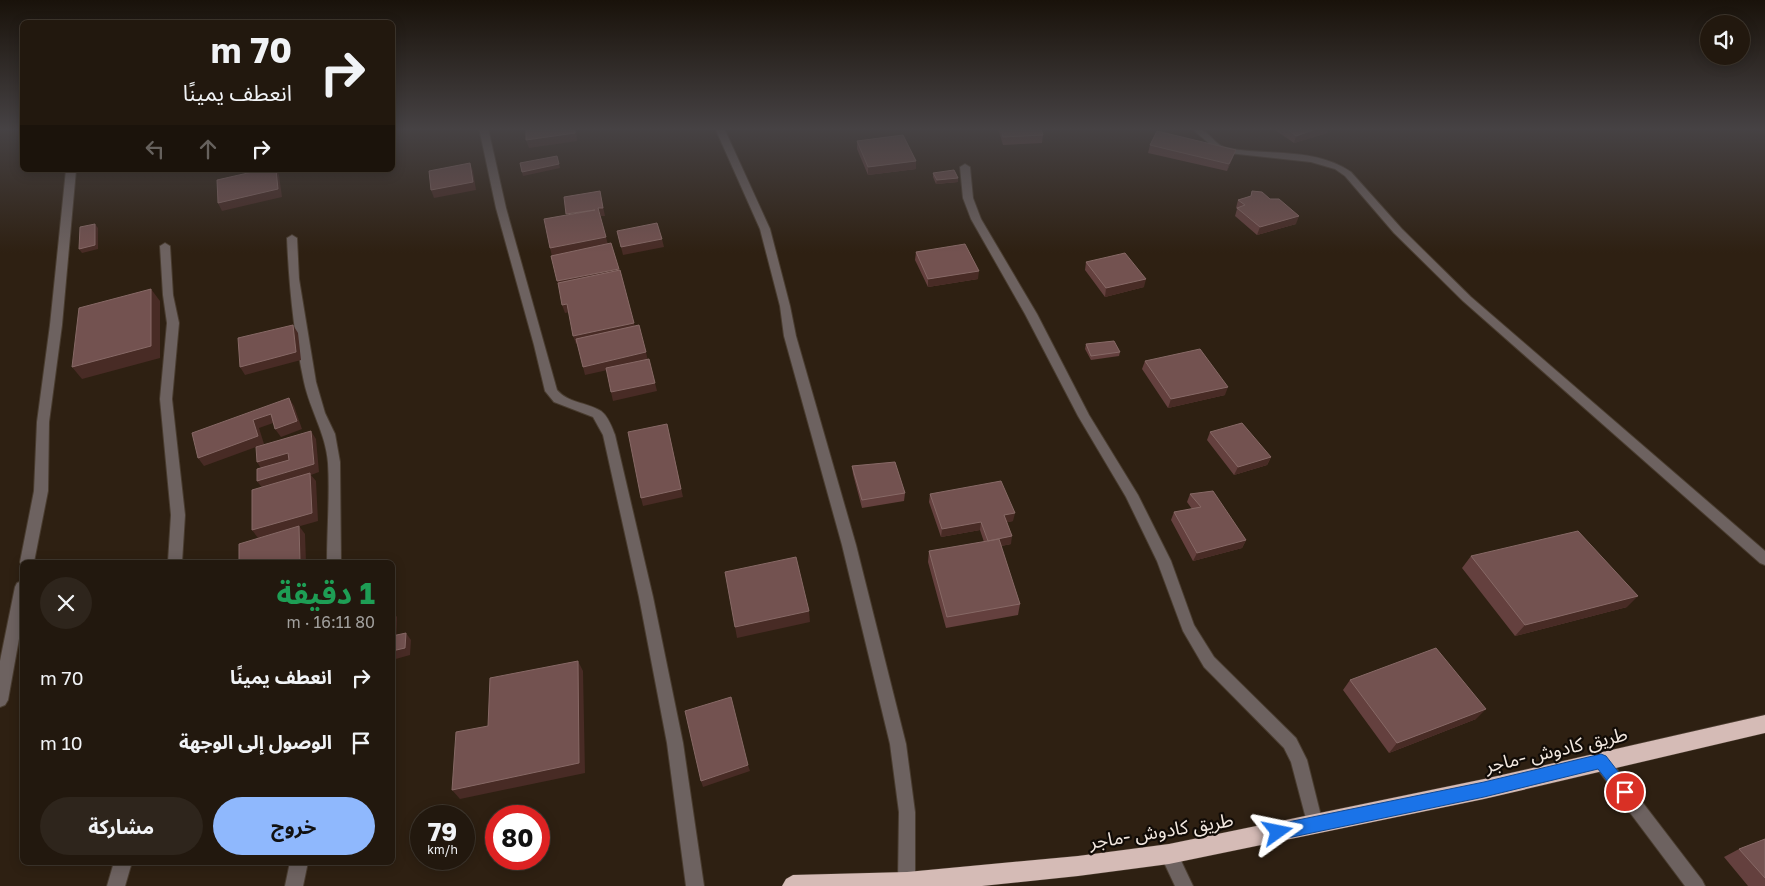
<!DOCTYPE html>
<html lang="ar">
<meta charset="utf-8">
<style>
:root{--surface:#22180e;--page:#2e251c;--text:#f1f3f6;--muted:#a2a09e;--line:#3f372e;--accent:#8fb8fd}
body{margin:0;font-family:"Golos Text","Noto Sans Arabic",sans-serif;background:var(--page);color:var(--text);direction:rtl;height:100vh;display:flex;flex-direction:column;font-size:19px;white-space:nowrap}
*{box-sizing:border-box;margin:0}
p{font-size:16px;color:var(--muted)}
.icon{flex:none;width:28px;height:28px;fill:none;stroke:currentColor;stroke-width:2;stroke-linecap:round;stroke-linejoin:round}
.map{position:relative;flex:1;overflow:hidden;direction:ltr}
.side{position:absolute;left:20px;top:560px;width:375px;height:305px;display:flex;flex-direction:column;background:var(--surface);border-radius:8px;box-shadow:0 2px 12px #0003,0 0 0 1px var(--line);direction:rtl}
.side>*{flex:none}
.banner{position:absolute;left:20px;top:20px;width:375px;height:152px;border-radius:8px;box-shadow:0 2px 12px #0003,0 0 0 1px var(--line);direction:rtl;background:#22180e;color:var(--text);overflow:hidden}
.tools{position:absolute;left:1700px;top:15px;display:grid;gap:10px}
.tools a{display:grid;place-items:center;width:50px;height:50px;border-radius:50%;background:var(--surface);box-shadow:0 2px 12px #0003,0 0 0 1px var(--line);font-size:25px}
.speed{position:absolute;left:410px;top:805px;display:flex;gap:10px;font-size:25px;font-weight:700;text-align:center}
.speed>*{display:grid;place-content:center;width:65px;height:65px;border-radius:50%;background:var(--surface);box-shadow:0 2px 12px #0003,0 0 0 1px var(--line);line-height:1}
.speed small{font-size:12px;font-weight:400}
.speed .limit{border:8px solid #d22;background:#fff;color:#111}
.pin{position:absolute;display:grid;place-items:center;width:42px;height:42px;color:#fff;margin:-21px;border:2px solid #fff;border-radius:50%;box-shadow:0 1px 5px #0007}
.me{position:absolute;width:55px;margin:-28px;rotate:78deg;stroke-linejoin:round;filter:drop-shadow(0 0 4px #0008)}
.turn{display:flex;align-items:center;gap:18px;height:105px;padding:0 20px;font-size:22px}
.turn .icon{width:65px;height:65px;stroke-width:2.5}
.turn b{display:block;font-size:35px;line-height:42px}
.lanes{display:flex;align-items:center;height:48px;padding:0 20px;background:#0003;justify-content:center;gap:25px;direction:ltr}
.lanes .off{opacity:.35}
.round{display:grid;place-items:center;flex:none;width:52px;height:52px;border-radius:26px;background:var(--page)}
.overview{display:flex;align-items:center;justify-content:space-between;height:85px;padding:0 20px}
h1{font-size:30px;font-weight:700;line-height:38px;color:#1e9e55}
.button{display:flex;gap:10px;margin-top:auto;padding:10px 20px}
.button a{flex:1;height:58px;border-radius:30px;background:var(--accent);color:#111;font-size:20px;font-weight:700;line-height:58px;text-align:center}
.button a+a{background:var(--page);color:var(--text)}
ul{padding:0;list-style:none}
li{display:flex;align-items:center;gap:15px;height:65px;padding:0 20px}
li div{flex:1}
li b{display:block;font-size:19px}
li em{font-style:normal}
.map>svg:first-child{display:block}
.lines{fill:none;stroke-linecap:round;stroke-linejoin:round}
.street-casing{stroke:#493c2f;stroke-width:2}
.highway-casing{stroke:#493c2f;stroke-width:1}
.street{fill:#6d6260;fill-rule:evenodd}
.highway{fill:#d5bbb6;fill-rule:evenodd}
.wall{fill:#64403e}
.shaded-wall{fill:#482b25}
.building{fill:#735250;stroke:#876966}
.route{fill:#1a73e8;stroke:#114b97}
.labels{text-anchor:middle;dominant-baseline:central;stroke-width:4.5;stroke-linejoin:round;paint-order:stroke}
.near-street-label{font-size:19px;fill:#f2e8e0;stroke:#110b06}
</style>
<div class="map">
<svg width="1765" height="886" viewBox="0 0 1765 886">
<rect width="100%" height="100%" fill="#2e2012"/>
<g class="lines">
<g class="street-casing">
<path id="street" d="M 479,128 L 488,128 L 506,208 L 557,390 C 568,403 586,402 601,411 C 608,416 612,427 615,435 L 653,597 L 683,743 L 704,886 L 686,886 L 667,743 L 639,597 L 603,435 L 593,417 L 554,402 L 545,391 L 534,345 L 496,208 Z
M 715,128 L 724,128 L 770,229 L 790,306 L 796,336 L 856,545 L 906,744 L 915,812 L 915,886 L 899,886 L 898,883 L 899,812 L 890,744 L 842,545 L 784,336 L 780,306 L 760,229 Z
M 1191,128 C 1211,128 1212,145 1227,148 C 1268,156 1315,147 1351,172 L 1402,229 L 1471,297 L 1765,551 L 1765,565 L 1760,563 L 1463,301 L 1394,233 L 1345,176 L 1335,169 L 1311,162 L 1219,152 Z
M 965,164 L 970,167 L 973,198 L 981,219 L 1037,314 L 1089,415 L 1138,495 L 1171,561 L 1194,625 L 1214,657 L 1296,738 L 1307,760 L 1323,824 L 1321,830 L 1315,832 L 1309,830 L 1291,762 L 1284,748 L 1204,667 L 1183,631 L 1157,561 L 1126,497 L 1078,416 L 1025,314 L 971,219 L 963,198 L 960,167 Z
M 66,170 L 76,170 L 62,325 L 49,422 L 48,491 L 34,562 L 22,562 L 22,566 L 20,562 L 34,491 L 37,422 L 50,325 Z
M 292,235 L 297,238 L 299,279 L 316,382 L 325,413 L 335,434 L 340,462 L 341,562 L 327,562 C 327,529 330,495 328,463 C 326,434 310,410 304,382 C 294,335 289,286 287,238 Z
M 165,243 L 170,246 L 173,295 L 179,323 L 172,399 L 185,515 L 182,562 L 168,562 L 171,515 L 160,399 L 167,323 L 163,295 L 160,246 Z
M 22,581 L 22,622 L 8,700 L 5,705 L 0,707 L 0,661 L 15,587 L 17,583 Z
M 1601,753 L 1607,756 L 1702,880 L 1705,886 L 1685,886 L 1595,766 L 1593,761 L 1595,756 Z
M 1169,845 L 1175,848 L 1193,886 L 1175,886 L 1160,854 L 1163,848 Z
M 114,862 L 132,862 L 125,886 L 107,886 Z
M 290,862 L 308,862 L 303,886 L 285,886 Z"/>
</g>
<g class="highway-casing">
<path id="highway" d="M 1765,715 L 1765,733 L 1484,799 L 1169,864 L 1078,876 L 982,886 L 782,886 L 786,879 L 793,875 L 907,872 L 1078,856 L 1169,844 L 1484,779 Z"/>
</g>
<use href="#street" class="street"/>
<use href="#highway" class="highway"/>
</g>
<path class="wall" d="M 998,128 L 1041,128 L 1043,135 L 1042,143 L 1003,145 Z
M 1272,128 L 1329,128 L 1327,133 L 1294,143 Z
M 857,141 L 916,161 L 916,169 L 868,175 L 857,149 Z
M 1150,145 L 1233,157 L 1227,171 L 1148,153 Z
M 933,173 L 958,178 L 958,182 L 936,184 L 933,177 Z
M 1252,191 L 1296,224 L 1257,235 L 1235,216 L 1237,209 L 1236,208 L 1238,200 L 1251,196 Z
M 916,252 L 978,279 L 928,287 L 915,260 Z
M 1086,262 L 1144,287 L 1105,297 L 1085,270 Z
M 1086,344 L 1120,352 L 1119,356 L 1091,360 L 1085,349 Z
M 1145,361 L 1225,395 L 1168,408 L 1142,369 Z
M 1210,432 L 1271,457 L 1267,465 L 1234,475 L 1207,440 Z
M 852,466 L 905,493 L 904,501 L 862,508 L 853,474 Z
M 930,494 L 1013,521 L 1007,522 L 1011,544 L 1001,546 L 1020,604 L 1018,615 L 946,628 L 928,562 L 929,551 L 984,542 L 980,530 L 941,537 L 929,502 Z
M 1190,494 L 1246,540 L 1242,548 L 1193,561 L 1171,520 L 1174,512 L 1192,509 L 1187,502 Z
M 1471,556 L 1627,607 L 1515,636 L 1462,568 Z
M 1350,680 L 1476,719 L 1389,753 L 1343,690 Z
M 1765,839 L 1765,886 L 1748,886 L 1724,857 L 1739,849 Z"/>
<path class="shaded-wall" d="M 576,128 L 577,141 L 529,148 L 526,140 Z
M 1319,128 L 1329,128 L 1327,133 L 1294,143 L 1296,136 Z
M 1236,150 L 1227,171 L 1229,164 Z
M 916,161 L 916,169 L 868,175 L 868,167 Z
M 470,163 L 473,171 L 476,190 L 434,198 L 431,190 Z
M 559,164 L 560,168 L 523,176 L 522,172 Z
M 102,170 L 113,170 L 103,172 Z
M 276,170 L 277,170 L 279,175 L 282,197 L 222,211 L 218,203 Z
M 958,178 L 958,182 L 936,184 L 937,180 Z
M 600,191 L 605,216 L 601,216 L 598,208 Z
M 1299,216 L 1296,224 L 1257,235 L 1260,227 Z
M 95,224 L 98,228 L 98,249 L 82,253 L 79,249 Z
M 606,237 L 608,245 L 552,256 L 550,248 Z
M 662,239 L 664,247 L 623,255 L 621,247 Z
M 619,269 L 622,277 L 560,289 L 557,281 Z
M 979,271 L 978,279 L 928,287 L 928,279 Z
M 1146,279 L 1144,287 L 1105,297 L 1106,288 Z
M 151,289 L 160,301 L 160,358 L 82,379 L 72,367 Z
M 567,304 L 570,312 L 565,313 L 562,305 Z
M 634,323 L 636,332 L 576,344 L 573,336 Z
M 293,325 L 298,333 L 301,360 L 245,375 L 240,367 Z
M 646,352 L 648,361 L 585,375 L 583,367 Z
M 655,383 L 657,391 L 613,401 L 611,392 Z
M 1228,387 L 1225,395 L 1168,408 L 1171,399 Z
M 289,398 L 294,406 L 302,429 L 281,437 L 275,429 Z
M 271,414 L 276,422 L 259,428 L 264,444 L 204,466 L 198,458 L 253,420 Z
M 311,431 L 316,439 L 319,472 L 311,475 L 316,481 L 318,521 L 258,538 L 252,530 L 263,489 L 257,481 L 314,464 Z
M 669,432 L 683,497 L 643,506 L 641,498 Z
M 288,453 L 294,461 L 262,470 L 257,462 Z
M 1271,457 L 1267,465 L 1234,475 L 1238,467 Z
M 1015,513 L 1013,521 L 1003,523 L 1004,515 Z
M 981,522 L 980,530 L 941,537 L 942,529 Z
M 299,526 L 305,534 L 306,562 L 300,562 Z
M 1012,536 L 1011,544 L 987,549 L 988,541 Z
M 1246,540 L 1242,548 L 1193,561 L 1197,553 Z
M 1638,596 L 1627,607 L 1515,636 L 1525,625 Z
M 392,611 L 397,617 L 396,644 L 392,640 Z
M 809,611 L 810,622 L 737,638 L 735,627 Z
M 406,633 L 411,640 L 410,655 L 392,660 L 392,651 Z
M 578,661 L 583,671 L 585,773 L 460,799 L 452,790 Z
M 1486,709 L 1476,719 L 1389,753 L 1397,743 Z
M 748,765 L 750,771 L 703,787 L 701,781 Z"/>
<path class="building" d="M 526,128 L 575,128 L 575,133 L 526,140 Z
M 1001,128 L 1041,128 L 1043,135 L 1003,137 Z
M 1286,128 L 1319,128 L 1296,136 Z
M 1157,131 L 1236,150 L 1229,164 L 1150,145 Z
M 903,135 L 916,161 L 868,167 L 857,141 Z
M 557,156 L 559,164 L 522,172 L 520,163 Z
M 470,163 L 473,182 L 431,190 L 429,171 Z
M 261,170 L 276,170 L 278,189 L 218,203 L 217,180 Z
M 954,170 L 958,178 L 937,180 L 933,173 Z
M 600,191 L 603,208 L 598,208 L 606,237 L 550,248 L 544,219 L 595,210 L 566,214 L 564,197 Z
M 1252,191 L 1262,192 L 1270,199 L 1279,199 L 1299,216 L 1260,227 L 1237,208 L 1245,205 L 1238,200 L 1251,196 Z
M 657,223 L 662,239 L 621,247 L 617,231 Z
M 95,224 L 95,245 L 79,249 L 80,227 Z
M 611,243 L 619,269 L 557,281 L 551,256 Z
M 965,244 L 979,271 L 928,279 L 916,252 Z
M 1125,253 L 1146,279 L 1106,288 L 1086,262 Z
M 620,270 L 634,323 L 573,336 L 567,304 L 562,305 L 558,283 Z
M 151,289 L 151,346 L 72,367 L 79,308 Z
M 293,325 L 296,352 L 240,367 L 238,338 Z
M 639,325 L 646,352 L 583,367 L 576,339 Z
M 1114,341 L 1120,352 L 1091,356 L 1086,344 Z
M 1200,349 L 1228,387 L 1171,399 L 1145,361 Z
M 649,359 L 655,383 L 611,392 L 606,368 Z
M 289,398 L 297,421 L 275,429 L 271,414 L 253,420 L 258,436 L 198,458 L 192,433 Z
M 1242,423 L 1271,457 L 1238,467 L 1210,432 Z
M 667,424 L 681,489 L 641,498 L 628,432 Z
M 311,431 L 314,464 L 257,481 L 257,469 L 289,460 L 288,453 L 257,462 L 256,447 Z
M 895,462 L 905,493 L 862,500 L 852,466 Z
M 310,473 L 312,513 L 252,530 L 252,490 Z
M 1001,481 L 1015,513 L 1004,515 L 1012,536 L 988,541 L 981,522 L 942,529 L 930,494 Z
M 1213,491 L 1246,540 L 1197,553 L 1174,512 L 1201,507 L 1190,494 Z
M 299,526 L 300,562 L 282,562 L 282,561 L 275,562 L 239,562 L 239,544 Z
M 1578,531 L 1638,596 L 1525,625 L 1471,556 Z
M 999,539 L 1020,604 L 947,617 L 929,551 Z
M 796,557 L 809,611 L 735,627 L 725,572 Z
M 406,633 L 405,648 L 392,651 L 392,636 Z
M 1436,648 L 1486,709 L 1397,743 L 1350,680 Z
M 578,661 L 579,763 L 452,790 L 456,732 L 488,726 L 490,678 Z
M 731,697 L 748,765 L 701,781 L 685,711 Z
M 1765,839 L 1765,878 L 1739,849 Z"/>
<linearGradient id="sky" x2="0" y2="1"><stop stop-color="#19120a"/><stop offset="0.51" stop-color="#464244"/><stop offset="1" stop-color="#464244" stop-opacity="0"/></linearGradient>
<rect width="1765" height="253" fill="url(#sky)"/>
<path class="route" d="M 1601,754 L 1606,756 L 1630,787 L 1633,792 L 1630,798 L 1625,800 L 1620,798 L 1598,769 L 1484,797 L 1278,840 L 1272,837 L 1270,832 L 1272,827 L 1278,824 L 1484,782 Z"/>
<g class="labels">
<g class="near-street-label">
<text transform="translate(1556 749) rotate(-13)">طريق كادوش -ماجر</text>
<text transform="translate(1161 830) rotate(-9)">طريق كادوش -ماجر</text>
</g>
</g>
</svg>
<div class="tools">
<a><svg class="icon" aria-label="sound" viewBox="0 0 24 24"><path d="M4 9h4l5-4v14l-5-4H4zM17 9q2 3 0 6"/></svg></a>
</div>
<div class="speed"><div>79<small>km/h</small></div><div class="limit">80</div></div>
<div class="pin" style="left:1625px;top:792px;background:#d93025"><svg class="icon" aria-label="arrive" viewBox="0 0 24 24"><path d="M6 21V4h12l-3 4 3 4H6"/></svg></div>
<svg class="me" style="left:1278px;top:832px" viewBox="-20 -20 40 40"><path d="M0-17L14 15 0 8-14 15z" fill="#1a73e8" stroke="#fff" stroke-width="4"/></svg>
<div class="banner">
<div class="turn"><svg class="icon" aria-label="right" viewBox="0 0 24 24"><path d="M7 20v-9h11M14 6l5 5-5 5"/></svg><div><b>70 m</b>انعطف يمينًا</div></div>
<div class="lanes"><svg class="icon off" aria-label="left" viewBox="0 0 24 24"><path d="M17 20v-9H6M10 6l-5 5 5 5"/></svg><svg class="icon off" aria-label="ahead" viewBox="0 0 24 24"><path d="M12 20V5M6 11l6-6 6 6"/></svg><svg class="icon" aria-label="right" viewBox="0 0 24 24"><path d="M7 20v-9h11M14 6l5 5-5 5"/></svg></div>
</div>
<section class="side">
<div class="overview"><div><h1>1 دقيقة</h1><p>80 m · 16:11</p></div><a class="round"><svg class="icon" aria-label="close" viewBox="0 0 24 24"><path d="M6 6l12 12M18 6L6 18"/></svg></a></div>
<ul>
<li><svg class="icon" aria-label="right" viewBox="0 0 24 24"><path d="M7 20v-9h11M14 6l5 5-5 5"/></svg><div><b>انعطف يمينًا</b></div><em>70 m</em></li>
<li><svg class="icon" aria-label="arrive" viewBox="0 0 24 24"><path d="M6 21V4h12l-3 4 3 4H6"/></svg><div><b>الوصول إلى الوجهة</b></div><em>10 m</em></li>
</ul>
<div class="button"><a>خروج</a><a>مشاركة</a></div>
</section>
</div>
